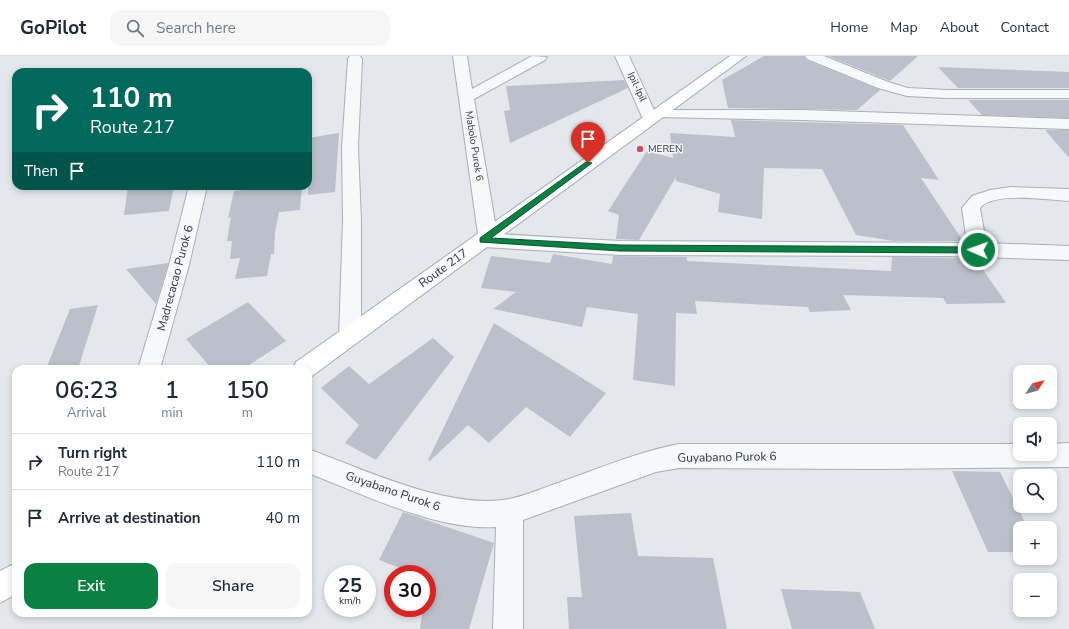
<!DOCTYPE html>
<meta charset="utf-8">
<style>
:root{--surface:#fff;--page:#f6f6f7;--text:#1f2937;--muted:#747a83;--line:#e0e1e3;--accent:#0b8043}
body{margin:0;font-family:"Nunito Sans",sans-serif;background:var(--page);color:var(--text);height:100vh;display:flex;flex-direction:column;font-size:15px;white-space:nowrap}
*{box-sizing:border-box;margin:0}
p{font-size:13px;color:var(--muted)}
.icon{flex:none;width:22px;height:22px;fill:none;stroke:currentColor;stroke-width:2;stroke-linecap:round;stroke-linejoin:round}
.map{position:relative;flex:1;overflow:hidden}
.sheet{position:absolute;left:12px;top:309px;width:300px;height:252px;display:flex;flex-direction:column;background:var(--surface);border-radius:12px;box-shadow:0 2px 6px #0003}
.sheet>*{flex:none}
.top-card{position:absolute;left:12px;top:12px;width:300px;height:122px;border-radius:12px;box-shadow:0 2px 6px #0003;background:#00695c;color:#fff;overflow:hidden}
.needle{width:26px;rotate:55deg}
.controls{position:absolute;left:1013px;top:309px;display:grid;gap:8px}
.controls a{display:grid;place-items:center;width:44px;height:44px;border-radius:8px;background:var(--surface);box-shadow:0 2px 6px #0003;font-size:20px}
.speed{position:absolute;left:324px;top:509px;display:flex;gap:8px;font-size:20px;font-weight:700;text-align:center}
.speed>*{display:grid;place-content:center;width:52px;height:52px;border-radius:50%;background:var(--surface);box-shadow:0 2px 6px #0003;line-height:1}
.speed small{font-size:10px;font-weight:400}
.speed .limit{border:6px solid #d22;background:#fff;color:#111}
.pin{position:absolute;display:grid;place-items:center;width:34px;height:34px;color:#fff;margin:-41px -17px;border-radius:50% 50% 50% 0;rotate:-45deg;box-shadow:0 0 4px #0007}
.pin .icon{rotate:45deg}
.me{position:absolute;width:44px;margin:-22px;rotate:272deg;stroke-linejoin:round;filter:drop-shadow(0 0 3px #0008)}
.turn{display:flex;align-items:center;gap:14px;height:84px;padding:0 12px;font-size:18px}
.turn .icon{width:52px;height:52px;stroke-width:2.5}
.turn b{display:block;font-size:28px;line-height:34px}
.then{display:flex;align-items:center;height:38px;padding:0 12px;background:#0003;gap:8px;font-size:15px}
.eta{display:flex;justify-content:space-evenly;align-items:center;height:68px;text-align:center}
.eta b{font-size:24px;font-weight:600;line-height:28px}
.button{display:flex;gap:8px;margin-top:auto;padding:8px 12px}
.button a{flex:1;height:46px;border-radius:12px;background:var(--accent);color:#fff;font-size:16px;font-weight:600;line-height:46px;text-align:center}
.button a+a{background:var(--page);color:var(--text)}
ul{padding:0;list-style:none}
li{display:flex;align-items:center;gap:12px;height:56px;padding:0 12px;border-top:1px solid var(--line)}
li div{flex:1}
li b{display:block;font-size:15px}
li em{font-style:normal}
header{display:flex;align-items:center;gap:24px;box-sizing:border-box;height:56px;padding:0 20px;background:var(--surface);border-bottom:1px solid var(--line)}
header strong{font-size:19px}
nav{display:flex;gap:22px;margin-inline-start:auto;font-size:14px}
.search{width:280px;height:36px;background:var(--page);display:flex;align-items:center;gap:10px;box-sizing:border-box;padding:0 14px;border-radius:12px;color:var(--muted);font-size:15px}
.map>svg:first-child{display:block}
.building{fill:#bbc0ca}
.lines{fill:none;stroke-linecap:round;stroke-linejoin:round}
.minor-casing{stroke:#a9aeb7;stroke-width:2}
.major-casing{stroke:#a3abb8;stroke-width:2}
.minor{fill:#f7f8fa;fill-rule:evenodd}
.major{fill:#fff;fill-rule:evenodd}
.route{fill:#0b8043;stroke:#07532c}
.poi-dot{fill:#d1495b;stroke:#f4f6f9;stroke-width:1.5}
.labels{text-anchor:middle;dominant-baseline:central;stroke-width:3;stroke-linejoin:round;paint-order:stroke}
.far-street-label{font-size:10px;fill:#2b3445;stroke:#f4f6f9}
.far-poi-label{font-size:10px;fill:#2b3445;stroke:#f4f6f9;text-anchor:start}
.street-label{font-size:12px;fill:#2b3445;stroke:#f4f6f9}
</style>
<header>
<strong>GoPilot</strong>
<div class="search"><svg class="icon" aria-label="search" viewBox="0 0 24 24"><circle cx="10" cy="10" r="6"/><path d="M15 15l6 6"/></svg>Search here</div>
<nav><a>Home</a><a>Map</a><a>About</a><a>Contact</a></nav>
</header>
<div class="map">
<svg width="1069" height="573" viewBox="0 0 1069 573">
<rect width="100%" height="100%" fill="#e4e7ec"/>
<path class="building" d="M 764,0 L 804,0 L 806,4 L 880,34 L 857,54 L 728,52 L 722,24 Z
M 828,0 L 918,0 L 890,25 Z
M 938,11 L 1069,16 L 1069,32 L 958,32 Z
M 624,24 L 628,32 L 510,87 L 504,55 L 510,54 L 506,30 Z
M 968,44 L 1069,44 L 1069,62 L 982,59 Z
M 731,64 L 903,69 L 939,124 L 921,122 L 963,185 L 894,185 L 856,179 L 822,113 L 764,112 L 762,163 L 718,156 L 720,138 L 676,125 L 676,121 L 639,184 L 616,183 L 619,159 L 608,155 L 647,95 L 673,102 L 670,77 L 735,81 Z
M 1045,74 L 1069,74 L 1069,102 Z
M 339,77 L 335,136 L 308,139 L 308,82 Z
M 128,130 L 174,130 L 169,155 L 124,159 Z
M 278,130 L 302,130 L 300,154 L 279,156 L 275,176 L 274,198 L 271,198 L 267,220 L 235,223 L 240,202 L 230,203 L 232,185 L 227,185 L 231,161 L 228,162 L 234,135 Z
M 553,198 L 612,208 L 613,200 L 687,201 L 687,205 L 891,215 L 892,201 L 975,202 L 1006,247 L 947,248 L 943,242 L 843,239 L 851,254 L 810,256 L 808,251 L 695,245 L 697,258 L 676,257 L 675,330 L 633,324 L 638,258 L 587,251 L 582,271 L 493,253 L 516,236 L 481,232 L 491,200 L 550,207 Z
M 168,207 L 168,209 L 156,248 L 126,213 Z
M 248,246 L 286,285 L 243,313 L 212,313 L 186,283 Z
M 98,249 L 78,313 L 46,313 L 70,253 Z
M 494,267 L 606,337 L 570,381 L 526,351 L 489,387 L 468,369 L 430,405 L 428,404 Z
M 433,282 L 454,301 L 376,404 L 345,387 L 359,369 L 321,332 L 349,310 L 369,328 Z
M 952,415 L 1000,416 L 1028,472 L 1020,472 L 1020,496 L 988,496 Z
M 403,456 L 494,487 L 469,573 L 420,573 L 423,552 L 427,552 L 427,518 L 416,518 L 379,504 Z
M 631,457 L 638,500 L 713,502 L 727,573 L 569,573 L 567,541 L 582,541 L 574,460 Z
M 781,533 L 860,536 L 875,573 L 792,573 Z"/>
<g class="lines">
<g class="minor-casing">
<path id="minor" d="M 350,0 L 360,0 L 362,3 L 358,91 L 361,165 L 361,280 L 358,286 L 350,289 L 342,286 L 339,280 L 343,165 L 342,91 L 348,3 Z
M 453,0 L 467,0 L 472,33 L 532,0 L 547,1 L 545,4 L 474,43 L 497,178 L 620,185 L 967,187 L 962,152 L 972,140 L 990,134 L 1011,131 L 1069,133 L 1069,145 C 1048,144 994,135 980,152 L 986,187 L 1069,190 L 1069,204 L 948,200 L 620,199 L 482,191 L 475,189 L 472,184 L 475,179 L 478,178 Z
M 615,0 L 629,0 L 654,54 L 802,54 L 1069,63 L 1069,73 L 802,64 L 658,61 L 657,66 L 645,66 L 643,63 Z
M 805,0 L 824,0 L 888,26 L 908,32 L 947,34 L 1069,34 L 1069,42 L 947,42 L 907,40 L 878,32 L 807,3 Z
M 189,130 L 207,130 L 189,209 L 160,313 L 138,313 L 169,209 Z
M 1069,387 L 1069,411 L 878,413 L 679,412 L 656,416 L 523,464 L 523,573 L 493,573 L 496,471 C 437,475 363,438 308,417 L 308,393 C 363,413 445,452 503,444 C 520,442 538,434 555,428 C 596,414 636,396 679,388 L 1020,388 L 1020,398 L 1050,398 L 1050,388 Z"/>
</g>
<g class="major-casing">
<path id="major" d="M 730,0 L 746,0 L 312,320 L 308,321 L 308,313 L 293,313 L 296,306 Z
M 16,507 L 16,538 L 0,547 L 0,515 Z"/>
</g>
<use href="#minor" class="minor"/>
<use href="#major" class="major"/>
</g>
<path class="route" d="M 586,106 L 592,107 L 491,182 L 620,189 L 978,191 L 982,194 L 978,197 L 620,195 L 480,186 L 480,182 Z"/>
<circle class="poi-dot" cx="640" cy="93" r="4"/>
<g class="labels">
<g class="far-street-label">
<text transform="translate(637 31) rotate(65)">Ipil-Ipil</text>
<text transform="translate(474 90) rotate(81)">Mabolo Purok 6</text>
</g>
<g class="far-poi-label">
<text x="648" y="93">MEREN</text>
</g>
<g class="street-label">
<text transform="translate(443 212) rotate(-36)">Route 217</text>
<text transform="translate(175 222) rotate(-75)">Madrecacao Purok 6</text>
<text transform="translate(727 401) rotate(-1)">Guyabano Purok 6</text>
<text transform="translate(393 435) rotate(19)">Guyabano Purok 6</text>
</g>
</g>
</svg>
<div class="controls">
<a><svg class="needle" viewBox="-14 -14 28 28"><path d="M0-13l5 13h-10z" fill="#e53935"/><path d="M0 13l5-13h-10z" fill="#747a83"/></svg></a>
<a><svg class="icon" aria-label="sound" viewBox="0 0 24 24"><path d="M4 9h4l5-4v14l-5-4H4zM17 9q2 3 0 6"/></svg></a>
<a><svg class="icon" aria-label="search" viewBox="0 0 24 24"><circle cx="10" cy="10" r="6"/><path d="M15 15l6 6"/></svg></a>
<a>+</a>
<a>−</a>
</div>
<div class="speed"><div>25<small>km/h</small></div><div class="limit">30</div></div>
<div class="pin" style="left:588px;top:107px;background:#d93025"><svg class="icon" aria-label="arrive" viewBox="0 0 24 24"><path d="M6 21V4h12l-3 4 3 4H6"/></svg></div>
<svg class="me" style="left:978px;top:194px" viewBox="-20 -20 40 40"><circle r="17" fill="#0b8043" stroke="#fff" stroke-width="3"/><path d="M0-11L8 9 0 5-8 9z" fill="#fff"/></svg>
<div class="top-card">
<div class="turn"><svg class="icon" aria-label="right" viewBox="0 0 24 24"><path d="M7 20v-9h11M14 6l5 5-5 5"/></svg><div><b>110 m</b>Route 217</div></div>
<div class="then">Then<svg class="icon" aria-label="arrive" viewBox="0 0 24 24"><path d="M6 21V4h12l-3 4 3 4H6"/></svg></div>
</div>
<section class="sheet">
<div class="eta">
<div><b>06:23</b><p>Arrival</p></div>
<div><b>1</b><p>min</p></div>
<div><b>150</b><p>m</p></div>
</div>
<ul>
<li><svg class="icon" aria-label="right" viewBox="0 0 24 24"><path d="M7 20v-9h11M14 6l5 5-5 5"/></svg><div><b>Turn right</b><p>Route 217</p></div><em>110 m</em></li>
<li><svg class="icon" aria-label="arrive" viewBox="0 0 24 24"><path d="M6 21V4h12l-3 4 3 4H6"/></svg><div><b>Arrive at destination</b></div><em>40 m</em></li>
</ul>
<div class="button"><a>Exit</a><a>Share</a></div>
</section>
</div>
